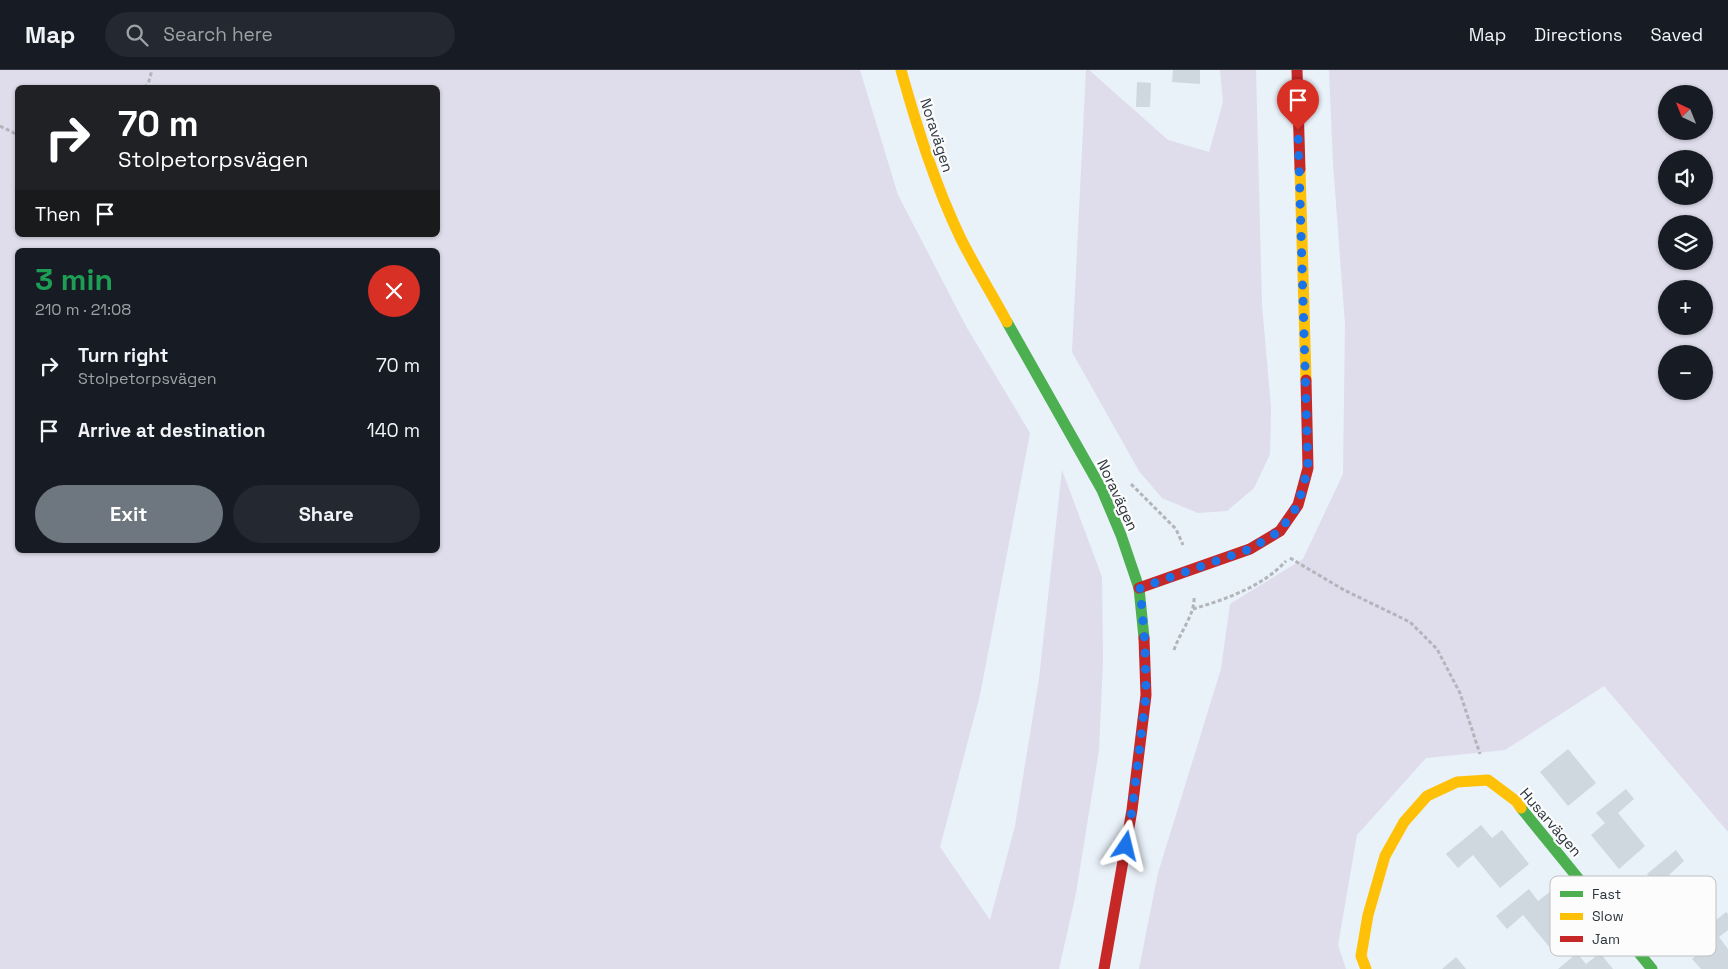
<!DOCTYPE html>
<meta charset="utf-8">
<style>
:root{--surface:#171b24;--page:#242831;--text:#f1f3f6;--muted:#9ea1a6;--line:#363941;--accent:#6e777f}
body{margin:0;font-family:"Space Grotesk",sans-serif;background:var(--page);color:var(--text);height:100vh;display:flex;flex-direction:column;font-size:19px;white-space:nowrap}
*{box-sizing:border-box;margin:0}
p{font-size:16px;color:var(--muted)}
.icon{flex:none;width:28px;height:28px;fill:none;stroke:currentColor;stroke-width:2;stroke-linecap:round;stroke-linejoin:round}
.map{position:relative;flex:1;overflow:hidden}
.sheet{position:absolute;left:15px;top:178px;width:425px;height:305px;display:flex;flex-direction:column;background:var(--surface);border-radius:8px;box-shadow:0 1px 4px #0004}
.sheet>*{flex:none}
.guide{position:absolute;left:15px;top:15px;width:425px;height:152px;border-radius:8px;box-shadow:0 1px 4px #0004;background:#202124;color:#fff;overflow:hidden}
.needle{width:32px;rotate:317deg}
.controls{position:absolute;left:1658px;top:15px;display:grid;gap:10px}
.controls a{display:grid;place-items:center;width:55px;height:55px;border-radius:50%;background:var(--surface);box-shadow:0 1px 4px #0004;font-size:25px}
.pin{position:absolute;display:grid;place-items:center;width:42px;height:42px;color:#fff;margin:-51px -21px;border-radius:50% 50% 50% 0;rotate:-45deg;box-shadow:0 0 5px #0007}
.pin .icon{rotate:45deg}
.me{position:absolute;width:55px;margin:-28px;rotate:10deg;stroke-linejoin:round;filter:drop-shadow(0 0 4px #0008)}
.turn{display:flex;align-items:center;gap:18px;height:105px;padding:0 20px;font-size:22px}
.turn .icon{width:65px;height:65px;stroke-width:2.5}
.turn b{display:block;font-size:35px;line-height:42px}
.then{display:flex;align-items:center;height:48px;padding:0 20px;background:#0003;gap:10px;font-size:19px}
.round{display:grid;place-items:center;flex:none;width:52px;height:52px;border-radius:26px;background:var(--page)}
.summary{display:flex;align-items:center;justify-content:space-between;height:85px;padding:0 20px}
h1{font-size:30px;font-weight:800;line-height:38px;color:#1e9e55}
.cta{display:flex;gap:10px;margin-top:auto;padding:10px 20px}
.cta a{flex:1;height:58px;border-radius:30px;background:var(--accent);color:#fff;font-size:20px;font-weight:800;line-height:58px;text-align:center}
.cta a+a{background:var(--page);color:var(--text)}
ul{padding:0;list-style:none}
li{display:flex;align-items:center;gap:15px;height:65px;padding:0 20px}
li div{flex:1}
li b{display:block;font-size:19px}
li em{font-style:normal}
header{display:flex;align-items:center;gap:30px;box-sizing:border-box;height:70px;padding:0 25px;background:var(--surface);border-bottom:1px solid var(--line)}
header strong{font-size:24px}
nav{display:flex;gap:28px;margin-inline-start:auto;font-size:18px}
.search{width:350px;height:45px;background:var(--page);display:flex;align-items:center;gap:12px;box-sizing:border-box;padding:0 18px;border-radius:28px;color:var(--muted);font-size:19px}
.map>svg:first-child{display:block}
.green{fill:#dfdceb;fill-rule:evenodd}
.building{fill:#ced8de}
.lines{fill:none;stroke-linecap:round;stroke-linejoin:round}
.path{stroke:#b2b5ba;stroke-width:3;stroke-dasharray:4 2.5;stroke-linecap:butt}
.fast{stroke:#4caf50;stroke-width:11}
.slow{stroke:#ffc107;stroke-width:11}
.jam{stroke:#c62828;stroke-width:11}
.route{stroke:#1a73e8;stroke-width:9;stroke-dasharray:0 16.2}
.labels{text-anchor:middle;dominant-baseline:central;stroke-width:4.5;stroke-linejoin:round;paint-order:stroke}
.street-label{font-size:15px;fill:#2c353e;stroke:#fcfcfc}
.key{fill:#fcfcfc;stroke:#bec0c3;stroke-width:1}
.key-label{font-size:14px;fill:#2c353e}
</style>
<header>
<strong>Map</strong>
<div class="search"><svg class="icon" aria-label="search" viewBox="0 0 24 24"><circle cx="10" cy="10" r="6"/><path d="M15 15l6 6"/></svg>Search here</div>
<nav><a>Map</a><a>Directions</a><a>Saved</a></nav>
</header>
<div class="map">
<svg width="1728" height="899" viewBox="0 0 1728 899">
<rect width="100%" height="100%" fill="#e9f1f9"/>
<path class="green" d="M 0,0 L 860,0 L 898,125 L 967,258 L 1030,363 L 980,625 L 940,777 L 990,850 L 1015,756 L 1039,609 L 1062,400 L 1102,507 L 1103,590 L 1099,680 L 1076,823 L 1059,899 L 0,899 ZM 18,18 L 438,18 L 438,165 L 18,165 ZM 18,180 L 438,180 L 438,480 L 18,480 Z
M 1086,0 L 1089,0 L 1168,70 L 1209,82 L 1223,32 L 1220,0 L 1256,0 L 1262,235 L 1271,338 L 1270,384 L 1254,418 L 1227,441 L 1198,443 L 1162,428 L 1139,401 L 1072,282 Z
M 1329,0 L 1728,0 L 1728,762 L 1604,616 L 1505,680 L 1426,688 L 1357,765 L 1338,875 L 1346,899 L 1139,899 L 1158,803 L 1221,599 L 1230,534 L 1303,489 L 1343,404 L 1345,254 L 1333,93 ZM 1666,24 L 1704,24 L 1704,61 L 1666,61 ZM 1666,89 L 1704,89 L 1704,126 L 1666,126 ZM 1666,154 L 1704,154 L 1704,191 L 1666,191 ZM 1666,219 L 1704,219 L 1704,256 L 1666,256 ZM 1666,284 L 1704,284 L 1704,321 L 1666,321 Z"/>
<path class="building" d="M 1173,0 L 1200,0 L 1200,14 L 1172,12 Z
M 1137,12 L 1151,13 L 1150,37 L 1136,37 Z
M 1568,679 L 1596,713 L 1568,736 L 1540,702 Z
M 1626,719 L 1634,729 L 1618,743 L 1645,776 L 1619,799 L 1591,765 L 1605,753 L 1596,743 Z
M 1481,755 L 1492,768 L 1502,760 L 1529,794 L 1500,818 L 1473,785 L 1458,798 L 1446,784 Z
M 1676,780 L 1684,791 L 1669,805 L 1696,838 L 1668,861 L 1639,826 L 1655,813 L 1647,804 Z
M 1529,819 L 1538,831 L 1551,821 L 1580,855 L 1551,879 L 1523,845 L 1507,859 L 1496,846 Z
M 1726,842 L 1728,844 L 1728,860 L 1719,867 L 1728,879 L 1728,899 L 1701,899 L 1692,889 L 1708,875 L 1699,864 Z
M 1577,883 L 1586,894 L 1600,883 L 1613,899 L 1558,899 Z
M 1456,887 L 1466,899 L 1442,899 Z"/>
<g class="lines">
<path class="path" d="M 145,18 L 149,11 L 152,0
M 0,56 L 18,65
M 1131,414 L 1176,459 L 1183,475
M 1290,488 L 1344,520 L 1410,552 L 1437,579 L 1460,623 L 1480,684
M 1193,539 C 1226,529 1262,517 1286,491
M 1174,580 C 1179,564 1195,544 1194,528"/>
<path class="fast" d="M 1007,252 L 1102,420 L 1121,465 L 1139,518 L 1144,568
M 1521,738 L 1652,899"/>
<path class="slow" d="M 901,0 C 917,57 935,115 961,169 C 975,197 992,224 1007,252
M 1300,99 L 1306,310
M 1366,899 L 1361,886 L 1368,845 L 1385,786 L 1404,752 L 1427,726 L 1457,712 L 1488,710 L 1516,731 L 1521,738"/>
<path class="jam" d="M 1297,0 L 1300,99
M 1139,518 L 1250,479 L 1280,461 L 1298,435 L 1308,398 L 1306,310
M 1104,899 L 1132,740 L 1146,625 L 1144,568"/>
</g>
<g class="lines">
<path class="route" d="M 1126,776 L 1132,740 L 1146,625 L 1145,574 L 1140,518 L 1250,479 L 1280,461 L 1298,435 L 1308,398 L 1298,60"/>
</g>
<g class="labels">
<g class="street-label">
<text transform="translate(937 65) rotate(72)">Noravägen</text>
<text transform="translate(1118 425) rotate(65)">Noravägen</text>
<text transform="translate(1551 752) rotate(49)">Husarvägen</text>
</g>
</g>
<rect x="1550" y="806" width="166" height="80" rx="8" class="key"/>
<rect x="1560" y="821" width="23" height="6" fill="#4caf50"/>
<rect x="1560" y="843" width="23" height="7" fill="#ffc107"/>
<rect x="1560" y="866" width="23" height="6" fill="#c62828"/>
<g class="key-label">
<text x="1592" y="829">Fast</text>
<text x="1592" y="851">Slow</text>
<text x="1592" y="874">Jam</text>
</g>
</svg>
<div class="controls">
<a><svg class="needle" viewBox="-14 -14 28 28"><path d="M0-13l5 13h-10z" fill="#e53935"/><path d="M0 13l5-13h-10z" fill="#9ea1a6"/></svg></a>
<a><svg class="icon" aria-label="sound" viewBox="0 0 24 24"><path d="M4 9h4l5-4v14l-5-4H4zM17 9q2 3 0 6"/></svg></a>
<a><svg class="icon" aria-label="layers" viewBox="0 0 24 24"><path d="M12 4l9 5-9 5-9-5zM3 14l9 5 9-5"/></svg></a>
<a>+</a>
<a>−</a>
</div>
<div class="pin" style="left:1298px;top:60px;background:#d93025"><svg class="icon" aria-label="arrive" viewBox="0 0 24 24"><path d="M6 21V4h12l-3 4 3 4H6"/></svg></div>
<svg class="me" style="left:1126px;top:776px" viewBox="-20 -20 40 40"><path d="M0-17L14 15 0 8-14 15z" fill="#1a73e8" stroke="#fff" stroke-width="4"/></svg>
<div class="guide">
<div class="turn"><svg class="icon" aria-label="right" viewBox="0 0 24 24"><path d="M7 20v-9h11M14 6l5 5-5 5"/></svg><div><b>70 m</b>Stolpetorpsvägen</div></div>
<div class="then">Then<svg class="icon" aria-label="arrive" viewBox="0 0 24 24"><path d="M6 21V4h12l-3 4 3 4H6"/></svg></div>
</div>
<section class="sheet">
<div class="summary"><div><h1>3 min</h1><p>210 m · 21:08</p></div><a class="round" style="background:#d93025;color:#fff"><svg class="icon" aria-label="close" viewBox="0 0 24 24"><path d="M6 6l12 12M18 6L6 18"/></svg></a></div>
<ul>
<li><svg class="icon" aria-label="right" viewBox="0 0 24 24"><path d="M7 20v-9h11M14 6l5 5-5 5"/></svg><div><b>Turn right</b><p>Stolpetorpsvägen</p></div><em>70 m</em></li>
<li><svg class="icon" aria-label="arrive" viewBox="0 0 24 24"><path d="M6 21V4h12l-3 4 3 4H6"/></svg><div><b>Arrive at destination</b></div><em>140 m</em></li>
</ul>
<div class="cta"><a>Exit</a><a>Share</a></div>
</section>
</div>
